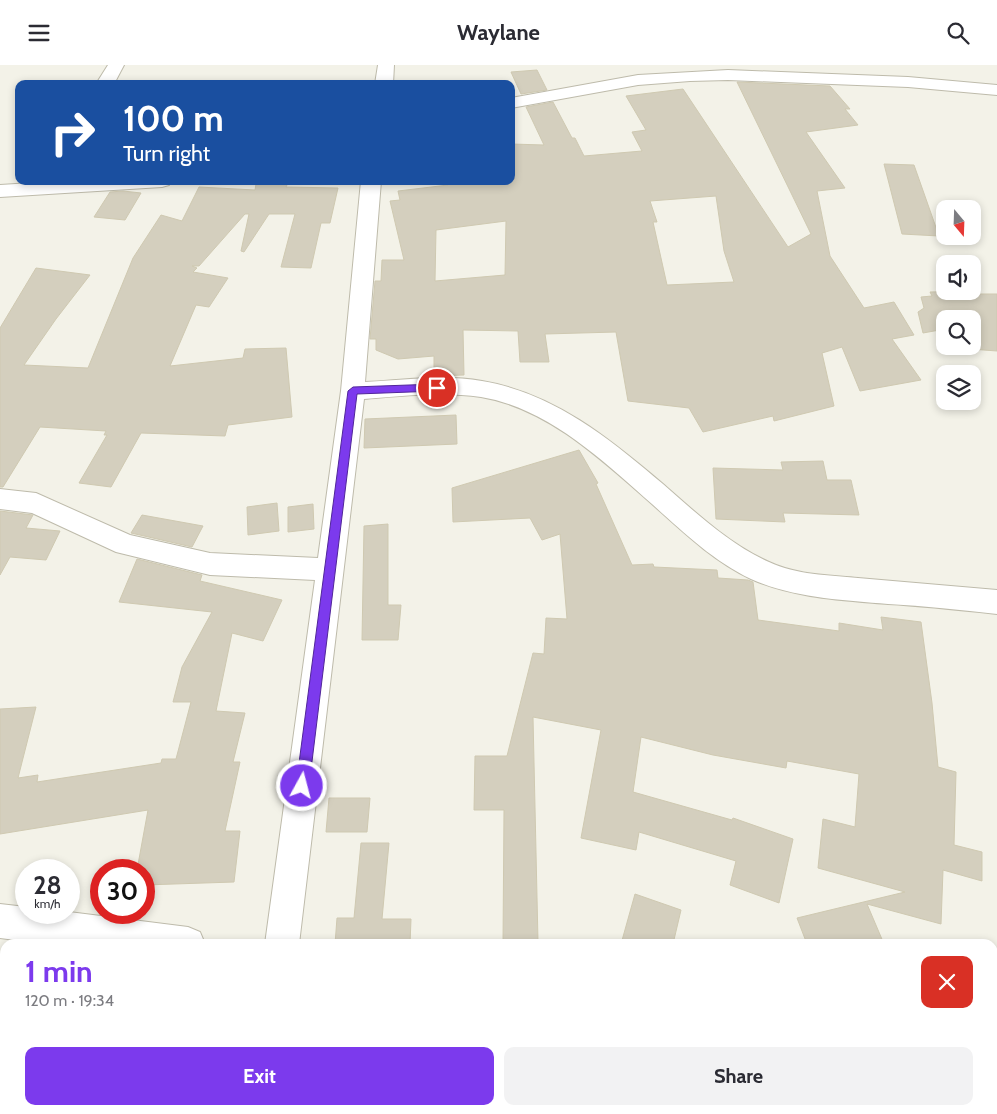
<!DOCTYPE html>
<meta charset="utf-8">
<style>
:root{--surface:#fff;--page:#f2f2f3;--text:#2b2b33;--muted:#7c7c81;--accent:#7c3aed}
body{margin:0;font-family:Cabin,sans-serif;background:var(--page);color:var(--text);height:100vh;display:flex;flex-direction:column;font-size:19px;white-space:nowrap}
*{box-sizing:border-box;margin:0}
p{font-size:16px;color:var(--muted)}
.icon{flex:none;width:28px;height:28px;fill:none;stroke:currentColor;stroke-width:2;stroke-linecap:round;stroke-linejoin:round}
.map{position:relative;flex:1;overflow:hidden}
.details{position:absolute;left:0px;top:874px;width:998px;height:176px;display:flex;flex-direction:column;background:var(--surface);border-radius:15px 15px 0 0;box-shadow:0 2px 8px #0003}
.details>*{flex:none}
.top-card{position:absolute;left:15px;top:15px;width:500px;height:105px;border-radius:10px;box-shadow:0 2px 8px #0003;background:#1a4fa0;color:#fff;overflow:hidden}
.needle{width:32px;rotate:161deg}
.controls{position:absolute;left:936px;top:135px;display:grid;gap:10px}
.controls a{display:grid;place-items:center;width:45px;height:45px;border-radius:10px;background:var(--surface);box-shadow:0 2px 8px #0003;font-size:25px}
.speed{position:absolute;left:15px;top:794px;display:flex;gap:10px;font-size:25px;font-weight:700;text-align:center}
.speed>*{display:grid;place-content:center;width:65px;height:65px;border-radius:50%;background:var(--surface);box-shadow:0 2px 8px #0003;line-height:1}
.speed small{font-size:12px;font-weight:400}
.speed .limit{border:8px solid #d22;background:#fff;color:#111}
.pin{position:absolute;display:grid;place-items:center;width:42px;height:42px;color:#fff;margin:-21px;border:2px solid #fff;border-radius:50%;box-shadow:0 1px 5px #0007}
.me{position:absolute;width:55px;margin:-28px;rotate:7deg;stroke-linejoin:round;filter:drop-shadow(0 0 4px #0008)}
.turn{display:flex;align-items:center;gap:18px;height:105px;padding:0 25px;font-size:22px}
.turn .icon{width:65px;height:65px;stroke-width:2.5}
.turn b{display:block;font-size:35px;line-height:42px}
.round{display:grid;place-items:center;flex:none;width:52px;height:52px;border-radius:10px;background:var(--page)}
.overview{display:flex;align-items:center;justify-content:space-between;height:85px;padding:0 25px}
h1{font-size:30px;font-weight:700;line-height:38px;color:var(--accent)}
.action{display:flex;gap:10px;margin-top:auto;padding:10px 25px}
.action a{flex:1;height:58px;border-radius:10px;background:var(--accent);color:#fff;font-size:20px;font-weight:700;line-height:58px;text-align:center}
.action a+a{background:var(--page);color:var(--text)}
header{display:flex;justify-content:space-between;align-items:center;height:65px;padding:0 25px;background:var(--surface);font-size:22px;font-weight:700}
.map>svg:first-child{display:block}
.building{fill:#d4cfbe;stroke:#cfc9b1;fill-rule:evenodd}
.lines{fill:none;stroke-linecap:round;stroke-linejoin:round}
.minor-casing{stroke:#bebbab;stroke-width:2}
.minor{fill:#fff;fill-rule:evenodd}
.route{fill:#7c3aed;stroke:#51269a}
</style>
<header><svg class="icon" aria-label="menu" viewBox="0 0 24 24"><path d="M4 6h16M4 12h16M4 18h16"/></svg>Waylane<svg class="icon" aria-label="search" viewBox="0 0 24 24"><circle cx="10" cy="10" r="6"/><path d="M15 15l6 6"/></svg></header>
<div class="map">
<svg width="997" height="1049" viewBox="0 0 997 1049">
<rect width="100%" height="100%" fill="#f3f2e8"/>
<path class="building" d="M 537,5 L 547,25 L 521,29 L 511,7 Z
M 737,17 L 830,21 L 850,44 L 845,44 L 858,60 L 806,67 L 845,123 L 817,126 L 830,191 L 864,243 L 894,237 L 914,270 L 892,274 L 921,315 L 860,326 L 842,282 L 822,288 L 834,341 L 774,356 L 773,351 L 703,367 L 689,343 L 628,336 L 616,267 L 545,269 L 549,297 L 520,297 L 518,266 L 463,265 L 464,310 L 434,311 L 434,291 L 398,294 L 376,285 L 376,274 L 370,274 L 375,216 L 381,216 L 382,195 L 404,195 L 390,136 L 400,135 L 398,126 L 448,120 L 446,116 L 511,116 L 511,79 L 544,80 L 526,42 L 553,37 L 572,73 L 575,73 L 584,91 L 642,86 L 632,67 L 646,65 L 626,31 L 683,24 L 788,182 L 811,169 ZM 716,131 L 724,186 L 734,217 L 667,220 L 653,157 L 657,157 L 650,136 ZM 506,156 L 505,210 L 435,216 L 436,165 Z
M 884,99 L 914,100 L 939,171 L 902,169 Z
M 288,118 L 286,122 L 338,123 L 330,158 L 321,158 L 311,203 L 281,202 L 295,149 L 269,149 L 244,187 L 241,186 L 249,149 L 245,149 L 199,201 L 192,201 L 197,203 L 193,207 L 228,213 L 209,242 L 196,240 L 170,301 L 243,293 L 245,284 L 286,283 L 292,352 L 228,360 L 225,371 L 141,368 L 111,422 L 79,418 L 107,370 L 104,370 L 106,366 L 40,362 L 3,422 L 0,422 L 0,263 L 36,203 L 90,210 L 56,254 L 24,300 L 88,303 L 133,193 L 161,150 L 182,156 L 199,122 L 255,125 L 256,119 Z
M 123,126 L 141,128 L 125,155 L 94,152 L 110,127 Z
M 975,226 L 976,229 L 997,229 L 997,286 L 957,283 L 957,281 L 972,281 L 972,254 L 945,254 L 945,264 L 923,268 L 918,247 L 924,243 L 921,232 L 932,231 L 930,227 Z
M 456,350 L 457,379 L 364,383 L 365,354 Z
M 579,385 L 598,418 L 596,419 L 632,500 L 653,499 L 654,502 L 717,505 L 718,513 L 748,515 L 753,517 L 758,555 L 839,566 L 839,558 L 883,565 L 881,552 L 921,557 L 932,638 L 938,702 L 956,707 L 954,780 L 982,787 L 982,816 L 943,805 L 941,859 L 867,839 L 884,879 L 807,879 L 797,853 L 905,827 L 818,803 L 823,754 L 855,762 L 859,709 L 787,696 L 786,703 L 713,690 L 641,672 L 633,727 L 732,755 L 733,753 L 793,774 L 779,838 L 730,820 L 736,796 L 639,767 L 636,785 L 581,773 L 601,665 L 533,652 L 538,877 L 503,878 L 504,745 L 474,745 L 475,691 L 507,691 L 533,588 L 544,589 L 546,553 L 567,554 L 560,469 L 542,475 L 530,453 L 453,457 L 452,423 Z
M 823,396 L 827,415 L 851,415 L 859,450 L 783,448 L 785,457 L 716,454 L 713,403 L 783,405 L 781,397 Z
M 277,438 L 279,466 L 248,470 L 247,442 Z
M 313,439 L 314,464 L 288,467 L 288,442 Z
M 0,446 L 33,450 L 26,463 L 60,466 L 46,495 L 10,492 L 0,510 Z
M 142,450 L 203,461 L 192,482 L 131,468 Z
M 388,459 L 388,540 L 401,540 L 398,575 L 362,575 L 364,461 Z
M 137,494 L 202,510 L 200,516 L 282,535 L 263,576 L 232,568 L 216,646 L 245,648 L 233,697 L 240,697 L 225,766 L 240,766 L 234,817 L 144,820 L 144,805 L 137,805 L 148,745 L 0,769 L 0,644 L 36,642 L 18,713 L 38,710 L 37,717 L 161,698 L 162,694 L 176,694 L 191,637 L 173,637 L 182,602 L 212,547 L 119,537 Z
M 329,733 L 370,733 L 367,767 L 326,767 Z
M 361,778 L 389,778 L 382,854 L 411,854 L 410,879 L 335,879 L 337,853 L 354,853 Z
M 635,829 L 681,845 L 673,879 L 621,879 Z"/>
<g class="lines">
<g class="minor-casing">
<path id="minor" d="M 108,0 L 124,0 L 114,19 L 96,19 Z
M 378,0 L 394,0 L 393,19 L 375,19 Z
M 728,5 L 908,12 L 997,20 L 997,30 L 908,22 L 728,15 L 690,16 L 638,20 L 511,43 L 511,33 L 638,10 Z
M 64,116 L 171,116 L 169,120 L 162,122 L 0,132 L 0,120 Z
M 361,116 L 381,116 L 365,317 C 404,315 444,309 482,316 C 554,328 610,374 663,419 C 696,448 729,479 769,497 C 796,510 829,510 858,513 C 904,517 951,521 997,525 L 997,549 C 961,545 924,541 888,539 C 842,535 793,533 751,514 C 713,496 682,466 652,439 C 603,396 548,343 481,332 C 442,326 402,331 364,334 L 299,879 L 265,879 L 315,515 L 210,510 L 116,487 L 32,448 L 0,444 L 0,424 L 36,428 L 130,470 L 210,488 L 318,493 L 341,326 Z
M 0,839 L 26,842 L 26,848 L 69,847 L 188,862 L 200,867 L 205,879 L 46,879 L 0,873 Z
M 237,1045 L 275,1045 L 275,1049 L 237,1049 Z"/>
</g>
<use href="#minor" class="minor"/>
</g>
<path class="route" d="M 437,319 L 442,323 L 437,326 L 357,329 L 309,721 L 307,726 L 302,728 L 298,726 L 296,721 L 348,326 L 353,322 Z"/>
</svg>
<div class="controls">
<a><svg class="needle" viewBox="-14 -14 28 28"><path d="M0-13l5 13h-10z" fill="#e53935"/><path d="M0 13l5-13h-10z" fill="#7c7c81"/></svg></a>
<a><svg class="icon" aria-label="sound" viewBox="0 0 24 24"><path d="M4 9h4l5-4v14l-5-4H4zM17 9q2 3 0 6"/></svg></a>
<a><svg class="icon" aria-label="search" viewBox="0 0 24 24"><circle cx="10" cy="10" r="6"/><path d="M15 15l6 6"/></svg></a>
<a><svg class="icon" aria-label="layers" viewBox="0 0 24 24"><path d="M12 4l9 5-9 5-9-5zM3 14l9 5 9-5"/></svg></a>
</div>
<div class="speed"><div>28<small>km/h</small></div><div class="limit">30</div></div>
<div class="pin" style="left:437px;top:323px;background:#d93025"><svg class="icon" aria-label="arrive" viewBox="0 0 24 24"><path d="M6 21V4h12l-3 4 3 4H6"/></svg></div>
<svg class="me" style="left:302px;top:721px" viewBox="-20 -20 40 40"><circle r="17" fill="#7c3aed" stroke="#fff" stroke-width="3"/><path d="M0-11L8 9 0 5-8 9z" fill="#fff"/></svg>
<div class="top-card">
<div class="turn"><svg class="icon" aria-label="right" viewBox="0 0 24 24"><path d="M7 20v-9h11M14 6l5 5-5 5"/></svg><div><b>100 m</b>Turn right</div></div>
</div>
<section class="details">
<div class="overview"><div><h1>1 min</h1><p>120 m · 19:34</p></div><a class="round" style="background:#d93025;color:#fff"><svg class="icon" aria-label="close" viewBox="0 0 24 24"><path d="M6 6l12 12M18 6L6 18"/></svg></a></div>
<div class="action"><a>Exit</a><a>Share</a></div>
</section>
</div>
